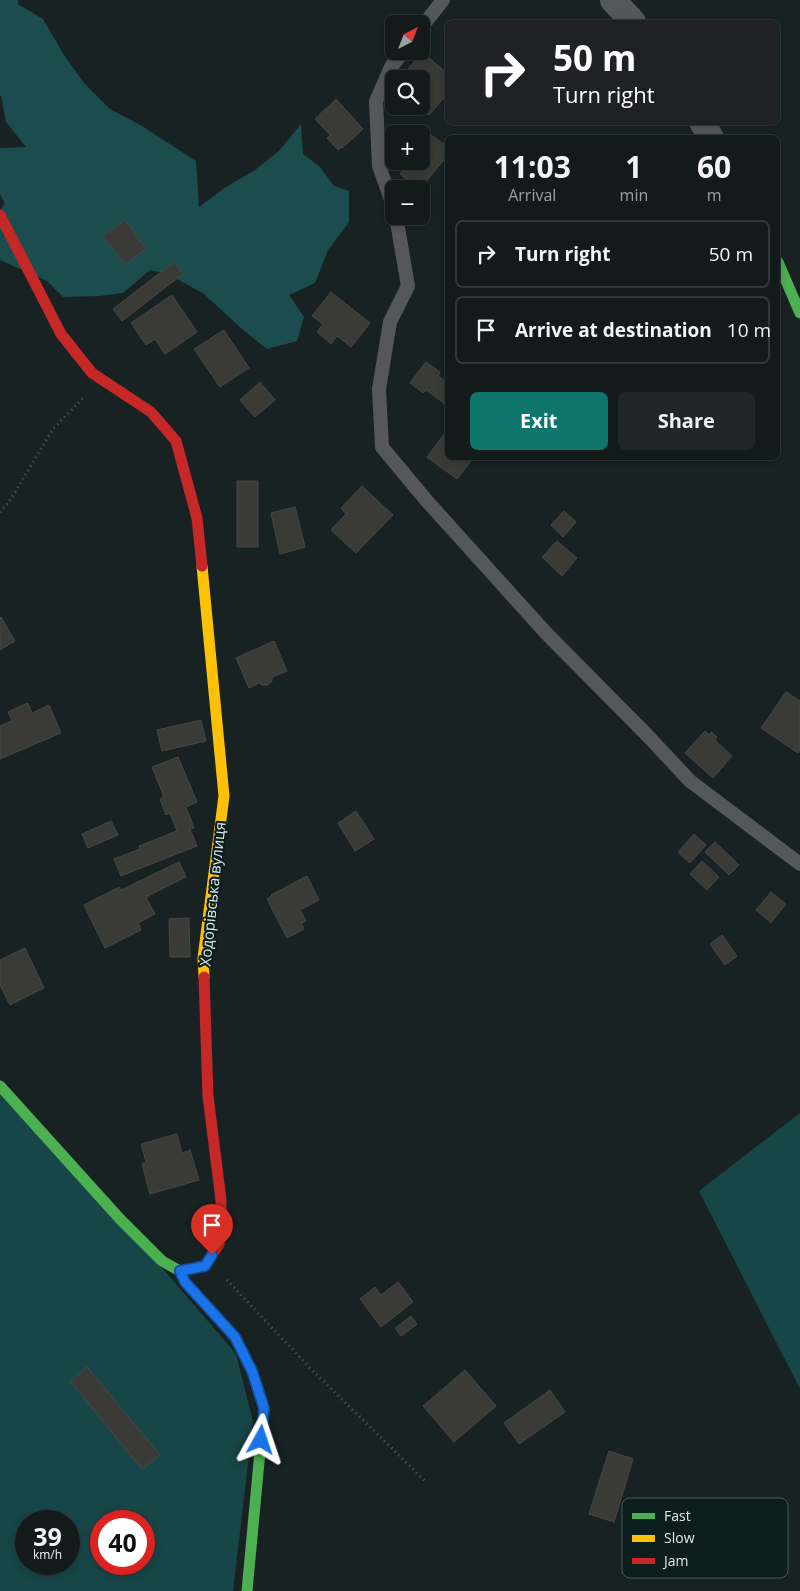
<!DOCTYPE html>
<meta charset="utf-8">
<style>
:root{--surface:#121a1a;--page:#1f2727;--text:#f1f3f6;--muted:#9ca1a2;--line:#313839;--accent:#0f766e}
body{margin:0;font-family:"Open Sans",sans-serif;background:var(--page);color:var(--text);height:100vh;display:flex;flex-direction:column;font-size:19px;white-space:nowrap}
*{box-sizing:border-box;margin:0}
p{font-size:16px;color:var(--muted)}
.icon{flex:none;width:28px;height:28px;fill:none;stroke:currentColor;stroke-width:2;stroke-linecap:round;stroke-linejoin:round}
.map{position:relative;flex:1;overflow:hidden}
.details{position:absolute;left:445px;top:135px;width:335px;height:325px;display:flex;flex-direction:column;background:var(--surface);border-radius:8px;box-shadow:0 2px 8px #0003,0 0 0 1px var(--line)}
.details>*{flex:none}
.banner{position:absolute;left:445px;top:20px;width:335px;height:105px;border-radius:8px;box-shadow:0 2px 8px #0003,0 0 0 1px var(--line);background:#202124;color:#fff;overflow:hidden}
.needle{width:32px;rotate:42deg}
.fabs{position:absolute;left:385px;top:15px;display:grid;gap:10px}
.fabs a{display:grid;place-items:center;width:45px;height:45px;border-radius:8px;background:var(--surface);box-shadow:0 2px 8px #0003,0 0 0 1px var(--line);font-size:25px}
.speed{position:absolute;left:15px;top:1510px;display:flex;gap:10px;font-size:25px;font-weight:700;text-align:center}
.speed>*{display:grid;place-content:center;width:65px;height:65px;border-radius:50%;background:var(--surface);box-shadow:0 2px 8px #0003,0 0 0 1px var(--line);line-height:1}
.speed small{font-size:12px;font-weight:400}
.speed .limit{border:8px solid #d22;background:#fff;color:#111}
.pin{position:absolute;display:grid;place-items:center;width:42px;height:42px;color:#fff;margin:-51px -21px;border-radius:50% 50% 50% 0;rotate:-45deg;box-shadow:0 0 5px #0007}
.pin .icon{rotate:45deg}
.me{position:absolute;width:55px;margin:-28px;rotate:5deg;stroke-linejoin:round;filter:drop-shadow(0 0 4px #0008)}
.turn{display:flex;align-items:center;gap:18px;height:105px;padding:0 25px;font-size:22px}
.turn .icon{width:65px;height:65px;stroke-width:2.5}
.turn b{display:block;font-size:35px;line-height:42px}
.eta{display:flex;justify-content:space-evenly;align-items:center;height:85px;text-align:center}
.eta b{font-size:30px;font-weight:700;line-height:35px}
.primary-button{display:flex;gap:10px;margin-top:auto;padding:10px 25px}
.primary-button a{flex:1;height:58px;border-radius:8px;background:var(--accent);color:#fff;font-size:20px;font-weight:700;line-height:58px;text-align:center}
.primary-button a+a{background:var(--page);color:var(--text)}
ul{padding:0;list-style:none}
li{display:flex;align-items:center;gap:15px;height:68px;margin:0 10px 8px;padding:0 15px;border:2px solid var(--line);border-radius:8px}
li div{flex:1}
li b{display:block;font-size:19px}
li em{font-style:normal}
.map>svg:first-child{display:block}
.green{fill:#174648;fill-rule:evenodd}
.forest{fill:#1b4d4e}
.building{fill:#3a3a36;stroke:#464847}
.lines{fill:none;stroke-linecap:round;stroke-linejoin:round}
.path{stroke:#575b5b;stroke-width:3;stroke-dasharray:1 4;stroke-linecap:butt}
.lane{stroke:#545859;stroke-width:14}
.street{stroke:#545859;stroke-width:26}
.fast{stroke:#4caf50;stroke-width:11}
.slow{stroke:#ffc107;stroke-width:11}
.jam{stroke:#c62828;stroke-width:11}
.route-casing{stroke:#114b97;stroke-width:12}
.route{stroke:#1a73e8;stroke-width:9}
.labels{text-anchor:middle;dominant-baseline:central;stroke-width:4.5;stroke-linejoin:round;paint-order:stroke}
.street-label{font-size:15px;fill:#deeaea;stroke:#0b1d1d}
.key{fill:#0b1d1d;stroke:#4a5a5a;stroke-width:1}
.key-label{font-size:14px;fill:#deeaea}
</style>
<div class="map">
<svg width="800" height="1591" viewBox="0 0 800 1591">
<rect width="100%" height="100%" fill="#182223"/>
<path class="green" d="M 0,1095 L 171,1278 L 236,1354 L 253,1422 L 233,1591 L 0,1591 ZM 26,1521 L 69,1521 L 69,1564 L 26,1564 ZM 101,1521 L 144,1521 L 144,1564 L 101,1564 Z
M 800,1113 L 800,1389 L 699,1191 Z"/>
<path class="forest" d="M 0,0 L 18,0 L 18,4 L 43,19 L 64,55 L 84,83 L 110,109 L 142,126 L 196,161 L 199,207 L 226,187 L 255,170 L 279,151 L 301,124 L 303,154 L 320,167 L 334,186 L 349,191 L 349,222 L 328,250 L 315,283 L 289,295 L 304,317 L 297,341 L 267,349 L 243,330 L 204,294 L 168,274 L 150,270 L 123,293 L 99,296 L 63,297 L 47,281 L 0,260 L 0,210 L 5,204 L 0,194 L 0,148 L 26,147 L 6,122 L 1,96 L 0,95 Z"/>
<path class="building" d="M 422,52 L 448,74 L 448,93 L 429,115 L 417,106 L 421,106 L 421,79 L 400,79 Z
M 336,99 L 363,129 L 342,148 L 341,147 L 338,150 L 327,138 L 330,135 L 315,119 Z
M 431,135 L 448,147 L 448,155 L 420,189 L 418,189 L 400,174 L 410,161 L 421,161 L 421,147 Z
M 125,220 L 146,249 L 125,264 L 103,236 Z
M 174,262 L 183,274 L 122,321 L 113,309 Z
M 331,292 L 370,323 L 351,347 L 337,336 L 331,344 L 317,332 L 323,324 L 312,316 Z
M 172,295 L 197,332 L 165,354 L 155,339 L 146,345 L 131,323 Z
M 224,330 L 249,368 L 220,387 L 194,349 Z
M 426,362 L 440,372 L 438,376 L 448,383 L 448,406 L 426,390 L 423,393 L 410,383 Z
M 260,382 L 275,400 L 255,417 L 240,400 Z
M 448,429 L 448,458 L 473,458 L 457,479 L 427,457 Z
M 237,481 L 258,481 L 258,547 L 237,547 Z
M 362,486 L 393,515 L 356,553 L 331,530 L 346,514 L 341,508 Z
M 295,507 L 305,547 L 280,554 L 271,513 Z
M 564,511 L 576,522 L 563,537 L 551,525 Z
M 557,541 L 577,558 L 562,576 L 542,557 Z
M 1,617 L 15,641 L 0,650 L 0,618 Z
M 274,641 L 287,671 L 272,677 L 272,681 L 268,685 L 262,685 L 259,683 L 249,688 L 236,658 Z
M 786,692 L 800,701 L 800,750 L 798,753 L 761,728 Z
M 28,703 L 32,713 L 49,705 L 61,733 L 0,759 L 0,726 L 12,721 L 8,712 Z
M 201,720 L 206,741 L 162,751 L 157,730 Z
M 705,731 L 709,735 L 711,732 L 717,737 L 715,740 L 732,756 L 713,778 L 685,753 Z
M 178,757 L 197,802 L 186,807 L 194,828 L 190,829 L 197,846 L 121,876 L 114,859 L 140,849 L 139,846 L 177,831 L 170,813 L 166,815 L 160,799 L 164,797 L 152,767 Z
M 356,811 L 374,839 L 355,851 L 338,823 Z
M 111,821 L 118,835 L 88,848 L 82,834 Z
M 694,834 L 706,845 L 690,863 L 678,852 Z
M 715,842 L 739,865 L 729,875 L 705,852 Z
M 702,861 L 719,877 L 707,890 L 690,874 Z
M 179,862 L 186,877 L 146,897 L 155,914 L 138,923 L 141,930 L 105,948 L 84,905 L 119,887 L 121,890 Z
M 307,876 L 319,900 L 300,910 L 306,921 L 301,923 L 304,929 L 287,938 L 267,899 L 272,896 L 271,895 Z
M 771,892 L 786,904 L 771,923 L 756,910 Z
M 189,918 L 190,957 L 170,957 L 169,919 Z
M 722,935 L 737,956 L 725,965 L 710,944 Z
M 25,948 L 44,988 L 10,1005 L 0,985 L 0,960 Z
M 177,1134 L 182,1153 L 190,1150 L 199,1180 L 150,1194 L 142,1164 L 146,1162 L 141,1144 Z
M 398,1282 L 413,1302 L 381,1327 L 360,1299 L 375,1287 L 381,1295 Z
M 411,1316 L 417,1324 L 401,1336 L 395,1328 Z
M 87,1367 L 160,1455 L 142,1469 L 70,1381 Z
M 465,1370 L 496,1406 L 454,1442 L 423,1406 Z
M 550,1390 L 565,1412 L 519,1444 L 504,1423 Z
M 609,1451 L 633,1459 L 614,1522 L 589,1514 Z"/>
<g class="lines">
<path class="path" d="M 0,512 L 9,502 L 53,429 L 83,398
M 227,1280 L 310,1368 L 425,1481"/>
<path class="lane" d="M 421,28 L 443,0
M 394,208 L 379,166 L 376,101 L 391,67 L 404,51
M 396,216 L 408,286 L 390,322 L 379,389 L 382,447 L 426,500 L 546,633 L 647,735 L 690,781 L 800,864"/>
<path class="street" d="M 613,0 L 633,22
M 702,122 L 711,138"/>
<path class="fast" d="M 778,262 L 800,313
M 0,1086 L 120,1219 L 162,1261 L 180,1271
M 180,1271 L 185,1282 L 235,1337 L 252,1371 L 264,1408 L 247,1591"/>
<path class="slow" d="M 202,566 L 224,796 L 203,958 L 204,977"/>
<path class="jam" d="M 0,215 L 61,334 L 92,373 L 151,412 L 176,441 L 197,518 L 202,566
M 180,1271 L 205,1266 L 219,1244 L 221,1228 L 221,1200 L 208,1096 L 204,977"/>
</g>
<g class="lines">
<g class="route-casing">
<path id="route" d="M 212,1255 L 205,1266 L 180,1271 L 185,1282 L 235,1337 L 252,1371 L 264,1408 L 261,1440"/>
</g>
<use href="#route" class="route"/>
</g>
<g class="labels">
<g class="street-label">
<text transform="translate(212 894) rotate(-84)">Ходорівська вулиця</text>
</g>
</g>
<rect x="622" y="1498" width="166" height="80" rx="8" class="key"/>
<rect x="632" y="1513" width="23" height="6" fill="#4caf50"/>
<rect x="632" y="1535" width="23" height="7" fill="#ffc107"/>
<rect x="632" y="1558" width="23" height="6" fill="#c62828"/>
<g class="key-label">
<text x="664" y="1521">Fast</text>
<text x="664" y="1543">Slow</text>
<text x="664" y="1566">Jam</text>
</g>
</svg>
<div class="fabs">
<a><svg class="needle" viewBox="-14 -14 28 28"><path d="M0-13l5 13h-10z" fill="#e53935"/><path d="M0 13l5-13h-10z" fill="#9ca1a2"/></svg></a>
<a><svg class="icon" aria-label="search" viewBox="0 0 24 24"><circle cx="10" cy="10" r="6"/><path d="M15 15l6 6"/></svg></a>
<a>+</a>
<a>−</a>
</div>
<div class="speed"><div>39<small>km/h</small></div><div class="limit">40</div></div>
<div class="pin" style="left:212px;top:1255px;background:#d93025"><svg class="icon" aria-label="arrive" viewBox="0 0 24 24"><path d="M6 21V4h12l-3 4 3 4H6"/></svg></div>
<svg class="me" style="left:261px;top:1440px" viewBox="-20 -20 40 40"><path d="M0-17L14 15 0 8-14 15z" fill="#1a73e8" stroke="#fff" stroke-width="4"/></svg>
<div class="banner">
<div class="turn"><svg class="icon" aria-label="right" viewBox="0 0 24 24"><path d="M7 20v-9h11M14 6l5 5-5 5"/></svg><div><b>50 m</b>Turn right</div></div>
</div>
<section class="details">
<div class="eta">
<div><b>11:03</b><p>Arrival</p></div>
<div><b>1</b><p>min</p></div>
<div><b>60</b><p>m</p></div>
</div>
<ul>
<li><svg class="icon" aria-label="right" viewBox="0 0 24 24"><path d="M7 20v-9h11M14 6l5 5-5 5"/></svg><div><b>Turn right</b></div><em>50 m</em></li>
<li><svg class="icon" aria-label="arrive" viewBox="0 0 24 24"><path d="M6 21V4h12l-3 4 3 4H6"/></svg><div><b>Arrive at destination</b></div><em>10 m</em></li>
</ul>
<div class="primary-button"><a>Exit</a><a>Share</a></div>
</section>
</div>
